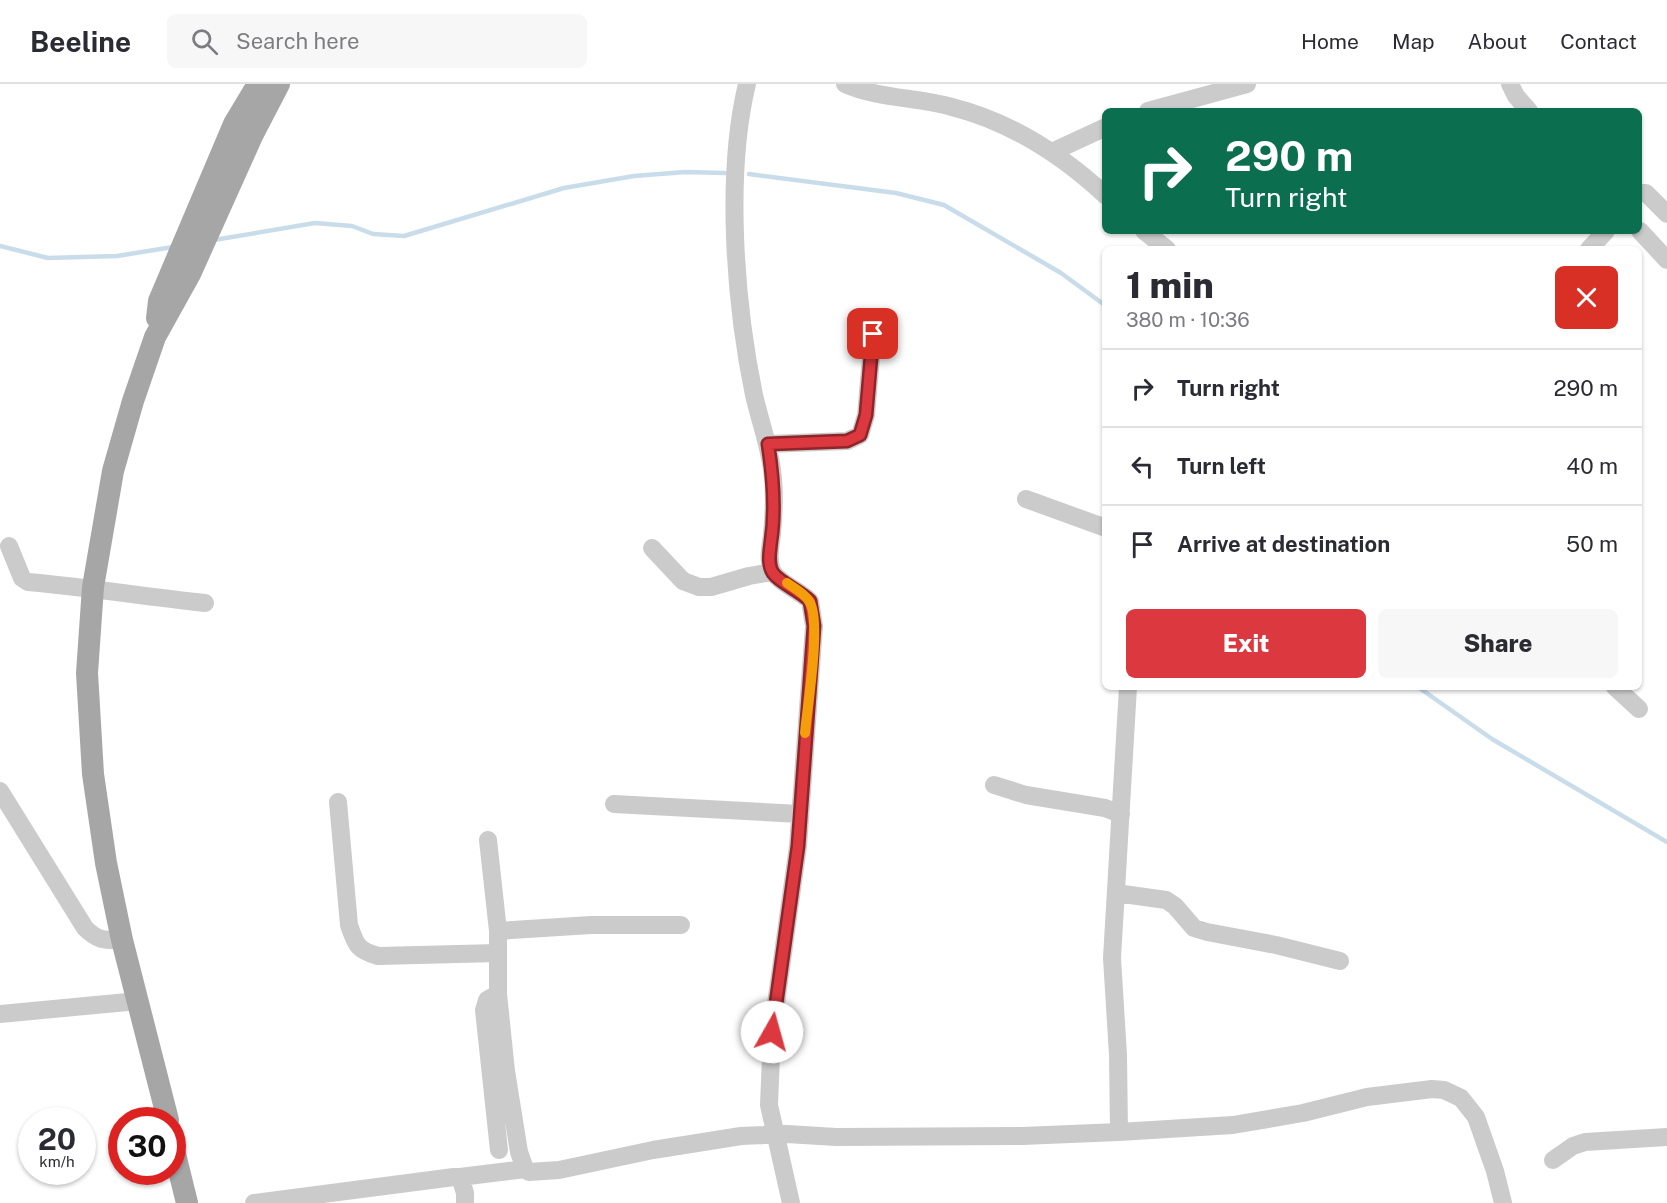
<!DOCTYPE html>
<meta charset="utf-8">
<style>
:root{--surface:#fff;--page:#f7f7f7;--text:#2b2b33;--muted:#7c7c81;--line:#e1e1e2;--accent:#dc383f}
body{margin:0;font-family:"Public Sans",sans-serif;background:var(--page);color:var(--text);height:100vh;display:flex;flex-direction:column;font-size:22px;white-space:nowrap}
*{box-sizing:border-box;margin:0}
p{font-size:20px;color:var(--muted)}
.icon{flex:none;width:33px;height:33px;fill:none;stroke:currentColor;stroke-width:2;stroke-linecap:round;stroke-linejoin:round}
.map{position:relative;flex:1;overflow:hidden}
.side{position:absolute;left:1102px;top:162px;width:540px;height:444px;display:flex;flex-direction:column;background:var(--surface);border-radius:9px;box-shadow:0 2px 4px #0004}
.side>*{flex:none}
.top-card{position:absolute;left:1102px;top:24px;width:540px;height:126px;border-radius:9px;box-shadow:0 2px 4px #0004;background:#0b6e4f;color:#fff;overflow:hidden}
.speed{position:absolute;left:18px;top:1023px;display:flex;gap:12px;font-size:30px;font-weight:700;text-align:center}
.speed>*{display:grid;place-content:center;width:78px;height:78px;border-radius:50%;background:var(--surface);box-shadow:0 2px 4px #0004;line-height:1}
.speed small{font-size:15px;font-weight:400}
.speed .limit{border:9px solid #d22;background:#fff;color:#111}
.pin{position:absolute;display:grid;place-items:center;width:51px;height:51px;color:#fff;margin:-26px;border-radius:12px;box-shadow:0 3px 9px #0006}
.me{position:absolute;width:66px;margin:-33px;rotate:7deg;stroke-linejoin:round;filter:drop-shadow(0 0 4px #0008)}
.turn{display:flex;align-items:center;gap:21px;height:126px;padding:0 24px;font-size:27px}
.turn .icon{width:78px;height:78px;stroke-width:2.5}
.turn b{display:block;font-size:42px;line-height:51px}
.round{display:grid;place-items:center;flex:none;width:63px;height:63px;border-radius:9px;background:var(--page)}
.overview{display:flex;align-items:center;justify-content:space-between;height:102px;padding:0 24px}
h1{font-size:36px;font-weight:800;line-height:45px}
.primary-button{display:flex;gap:12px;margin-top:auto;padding:12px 24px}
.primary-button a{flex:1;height:69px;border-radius:9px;background:var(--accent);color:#fff;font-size:24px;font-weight:800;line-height:69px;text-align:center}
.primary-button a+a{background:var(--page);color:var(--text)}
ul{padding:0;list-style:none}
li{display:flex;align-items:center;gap:18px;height:78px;padding:0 24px;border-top:2px solid var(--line)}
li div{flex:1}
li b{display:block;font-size:22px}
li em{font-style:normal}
header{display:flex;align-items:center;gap:36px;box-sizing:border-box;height:84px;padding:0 30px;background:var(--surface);border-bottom:2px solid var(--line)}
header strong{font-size:28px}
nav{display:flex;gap:33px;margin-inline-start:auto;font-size:21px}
.search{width:420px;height:54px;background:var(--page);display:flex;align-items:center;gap:15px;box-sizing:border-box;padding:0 21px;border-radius:9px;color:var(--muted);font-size:22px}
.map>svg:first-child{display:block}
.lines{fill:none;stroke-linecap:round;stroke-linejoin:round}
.stream{stroke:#c9dcea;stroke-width:4.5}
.minor{stroke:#cbcbcb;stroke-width:18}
.major{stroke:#a6a6a6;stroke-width:22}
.route-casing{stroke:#8f2429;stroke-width:15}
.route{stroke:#dc383f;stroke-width:10}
.slow{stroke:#f59e0b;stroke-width:10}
</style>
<header>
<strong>Beeline</strong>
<div class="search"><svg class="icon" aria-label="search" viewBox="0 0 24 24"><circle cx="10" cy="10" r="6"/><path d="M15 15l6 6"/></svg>Search here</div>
<nav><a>Home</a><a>Map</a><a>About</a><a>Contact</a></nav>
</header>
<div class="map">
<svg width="1667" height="1119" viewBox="0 0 1667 1119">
<rect width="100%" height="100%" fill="#fff"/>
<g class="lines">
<path class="stream" d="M 749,90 L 896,109 L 944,121 L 1061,189 L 1106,222
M 214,156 L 315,139 L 352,142 L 373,150 L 404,152 L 564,104 L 634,92 L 685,88 L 725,89
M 0,162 L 48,174 L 117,172 L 173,163
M 1418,603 L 1492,655 L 1667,758"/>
<path class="minor" d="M 747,0 C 725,91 735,219 754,311 C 760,337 769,361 772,386 C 775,407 774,429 772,450 C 771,461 767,474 772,486 C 776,497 800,507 810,517 L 814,542 L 798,762 L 772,948 L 769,1021 L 791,1119
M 845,0 C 879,15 917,13 952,23 C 1011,38 1062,71 1106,112
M 1510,0 L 1516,12 L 1529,27
M 1148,27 L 1247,0
M 1052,68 L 1106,43
M 1640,109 L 1646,109 L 1667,130
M 1144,147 L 1167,165
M 1640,147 L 1667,176
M 1589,165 L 1606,147
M 768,360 L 847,357 L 860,351 L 866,331 L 873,250
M 1026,415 L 1106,444
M 9,462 L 22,494 L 28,498 C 87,503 146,513 205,519
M 652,464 L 683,497 L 699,503 L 711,503 L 749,492 L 772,488
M 1615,603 L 1639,625
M 994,701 L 1026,711 L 1105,724 L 1121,730
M 0,707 L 85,844 C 98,857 104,856 122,856
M 338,718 L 349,841 C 356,861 357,866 378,872 L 498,869
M 614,720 L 800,730
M 488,756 L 498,847 L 498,910 L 506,987 L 519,1068 L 525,1085 L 529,1088 L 559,1086 L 653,1066 L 741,1052 L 787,1050 L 836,1053 L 1022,1052 L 1119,1048 L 1233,1041 L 1303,1029 L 1367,1013 L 1432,1005 L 1444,1006 L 1461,1014 L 1476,1033 L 1495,1087 L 1503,1119
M 1116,809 L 1166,816 L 1175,822 L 1194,844 L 1207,848 L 1276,861 L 1340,877
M 498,847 L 591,841 L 681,841
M 498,910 L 487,916 L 484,926 L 499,1066
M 0,930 L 138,917
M 1119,1048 L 1118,971 L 1112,874 L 1128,603
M 1553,1076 L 1573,1062 L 1585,1058 L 1667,1053
M 460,1093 L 525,1085
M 254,1119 L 454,1093 L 460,1093 L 465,1109 L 465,1119"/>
<path class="major" d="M 157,234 L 159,217 L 234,40 L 258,0
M 168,1036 L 122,856 L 106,779 L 93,690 L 87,589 L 93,503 L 113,387 L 133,317 L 155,253 L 190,190 L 252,52 L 279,0
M 172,1058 L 187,1119"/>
</g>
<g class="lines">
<g class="route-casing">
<path id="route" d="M 772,948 L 798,762 L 814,542 L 810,517 C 800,507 779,498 773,489 C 767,480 770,467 771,457 C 776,424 773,392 768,360 L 847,357 L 860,351 L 866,331 L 873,250"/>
</g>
<use href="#route" class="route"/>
<path class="slow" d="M 787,499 C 794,504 804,509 809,517 C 822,535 807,624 805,649"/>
</g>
</svg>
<div class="speed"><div>20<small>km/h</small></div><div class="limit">30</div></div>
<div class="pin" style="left:873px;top:250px;background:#d93025"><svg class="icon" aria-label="arrive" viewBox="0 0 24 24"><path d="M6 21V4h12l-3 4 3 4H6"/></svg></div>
<svg class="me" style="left:772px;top:948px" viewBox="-20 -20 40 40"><circle r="19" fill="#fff"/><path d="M0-13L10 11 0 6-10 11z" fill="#dc383f"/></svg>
<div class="top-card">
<div class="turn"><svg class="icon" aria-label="right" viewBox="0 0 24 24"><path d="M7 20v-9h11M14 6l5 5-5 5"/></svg><div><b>290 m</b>Turn right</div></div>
</div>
<section class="side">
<div class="overview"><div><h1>1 min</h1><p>380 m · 10:36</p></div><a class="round" style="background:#d93025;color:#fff"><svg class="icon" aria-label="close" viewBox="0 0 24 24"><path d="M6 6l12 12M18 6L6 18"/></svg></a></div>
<ul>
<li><svg class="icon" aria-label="right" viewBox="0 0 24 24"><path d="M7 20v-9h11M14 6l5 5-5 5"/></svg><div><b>Turn right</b></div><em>290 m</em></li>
<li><svg class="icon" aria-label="left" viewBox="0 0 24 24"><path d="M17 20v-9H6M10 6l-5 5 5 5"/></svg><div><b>Turn left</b></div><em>40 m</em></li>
<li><svg class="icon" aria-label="arrive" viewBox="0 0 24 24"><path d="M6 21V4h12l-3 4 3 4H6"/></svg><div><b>Arrive at destination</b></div><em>50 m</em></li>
</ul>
<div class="primary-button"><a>Exit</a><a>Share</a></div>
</section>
</div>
